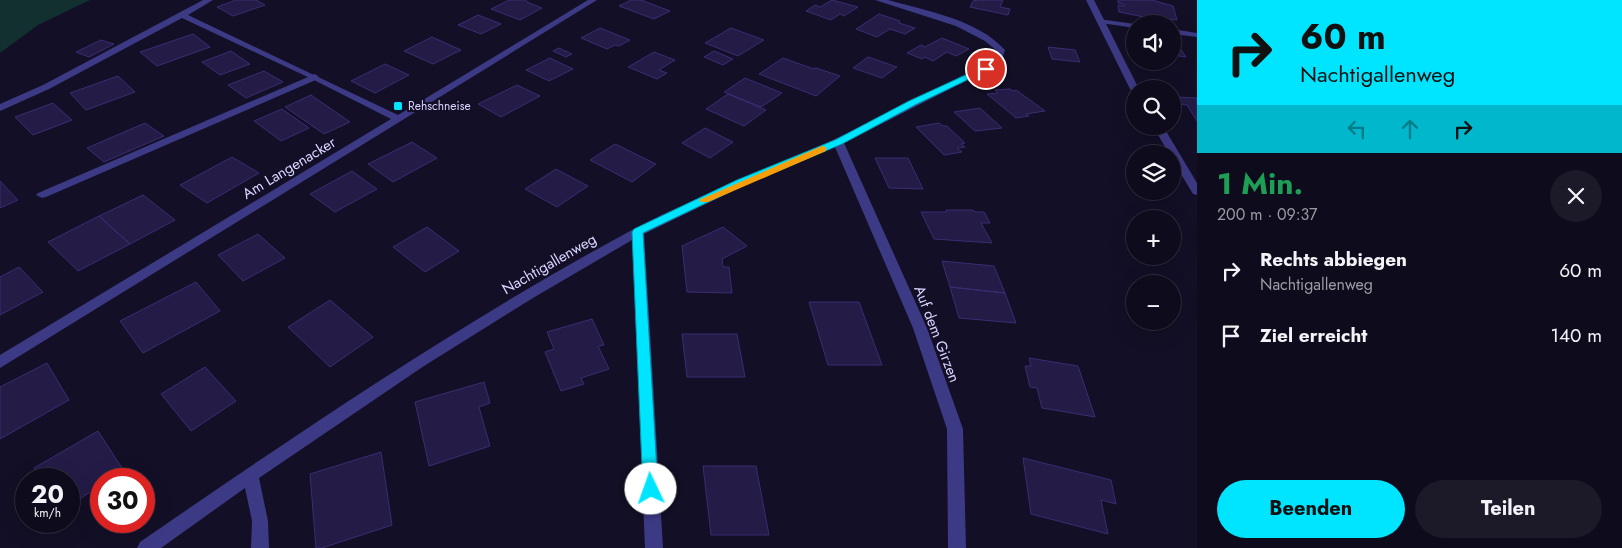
<!DOCTYPE html>
<html lang="de">
<meta charset="utf-8">
<style>
:root{--surface:#0e0b1c;--page:#1c1929;--text:#f1f3f6;--muted:#9b9ba3;--line:#2e2b3b;--accent:#00e5ff}
body{margin:0;font-family:Jost,sans-serif;background:var(--page);color:var(--text);height:100vh;display:flex;flex-direction:column;font-size:19px;white-space:nowrap}
*{box-sizing:border-box;margin:0}
p{font-size:16px;color:var(--muted)}
.icon{flex:none;width:28px;height:28px;fill:none;stroke:currentColor;stroke-width:2;stroke-linecap:round;stroke-linejoin:round}
.map{position:relative;flex:1;overflow:hidden}
.side{display:flex;flex-direction:column;background:var(--surface);width:425px}
.side>*{flex:none}
.hud{background:#00e5ff;color:#111;overflow:hidden}
.buttons{position:absolute;left:1126px;top:15px;display:grid;gap:10px}
.buttons a{display:grid;place-items:center;width:55px;height:55px;border-radius:50%;background:var(--surface);box-shadow:0 5px 20px #0002,0 0 0 1px var(--line);font-size:25px}
.speed{position:absolute;left:15px;top:468px;display:flex;gap:10px;font-size:25px;font-weight:700;text-align:center}
.speed>*{display:grid;place-content:center;width:65px;height:65px;border-radius:50%;background:var(--surface);box-shadow:0 5px 20px #0002,0 0 0 1px var(--line);line-height:1}
.speed small{font-size:12px;font-weight:400}
.speed .limit{border:8px solid #d22;background:#fff;color:#111}
.pin{position:absolute;display:grid;place-items:center;width:42px;height:42px;color:#fff;margin:-21px;border:2px solid #fff;border-radius:50%;box-shadow:0 1px 5px #0007}
.me{position:absolute;width:55px;margin:-28px;rotate:357deg;stroke-linejoin:round;filter:drop-shadow(0 0 4px #0008)}
.turn{display:flex;align-items:center;gap:18px;height:105px;padding:0 20px;font-size:22px}
.turn .icon{width:65px;height:65px;stroke-width:2.5}
.turn b{display:block;font-size:35px;line-height:42px}
.lanes{display:flex;align-items:center;height:48px;padding:0 20px;background:#0003;justify-content:center;gap:25px;direction:ltr}
.lanes .off{opacity:.35}
.round{display:grid;place-items:center;flex:none;width:52px;height:52px;border-radius:26px;background:var(--page)}
.summary{display:flex;align-items:center;justify-content:space-between;height:85px;padding:0 20px}
h1{font-size:30px;font-weight:700;line-height:38px;color:#1e9e55}
.cta{display:flex;gap:10px;margin-top:auto;padding:10px 20px}
.cta a{flex:1;height:58px;border-radius:30px;background:var(--accent);color:#111;font-size:20px;font-weight:700;line-height:58px;text-align:center}
.cta a+a{background:var(--page);color:var(--text)}
ul{padding:0;list-style:none}
li{display:flex;align-items:center;gap:15px;height:65px;padding:0 20px}
li div{flex:1}
li b{display:block;font-size:19px}
li em{font-style:normal}
main{display:flex;flex:1;min-height:0}
.map>svg:first-child{display:block}
.green{fill:#12302f}
.building{fill:#241b47;stroke:#3b2d73}
.lines{fill:none;stroke-linecap:round;stroke-linejoin:round}
.lane{fill:#3d3a85;fill-rule:evenodd}
.street{fill:#3d3a85;fill-rule:evenodd}
.route{fill:#00e5ff;stroke:#0095a6}
.slow{fill:#f59e0b}
.poi-dot{fill:#00e5ff;stroke:#130f26;stroke-width:2}
.labels{text-anchor:middle;dominant-baseline:central;stroke-width:4.5;stroke-linejoin:round;paint-order:stroke}
.far-poi-label{font-size:12px;fill:#d9d4ff;stroke:#130f26;text-anchor:start}
.street-label{font-size:15px;fill:#d9d4ff;stroke:#130f26}
</style>
<main>
<div class="map">
<svg width="1197" height="548" viewBox="0 0 1197 548">
<rect width="100%" height="100%" fill="#130f26"/>
<path class="green" d="M 0,0 L 90,0 L 38,25 L 0,53 Z"/>
<path class="building" d="M 236,0 L 256,0 L 265,5 L 233,16 L 217,7 Z
M 509,0 L 526,0 L 527,2 L 542,8 L 520,20 L 491,9 Z
M 631,0 L 641,0 L 670,11 L 654,19 L 619,6 Z
M 832,0 L 858,7 L 844,16 L 840,14 L 831,20 L 806,11 L 815,5 L 820,7 Z
M 978,0 L 1003,0 L 1000,7 L 1010,9 L 1008,15 L 970,7 L 973,1 Z
M 1118,0 L 1152,0 L 1173,6 L 1177,20 L 1168,19 L 1169,22 L 1119,12 L 1118,5 L 1124,6 L 1124,4 L 1118,3 Z
M 879,14 L 900,21 L 899,23 L 915,28 L 905,34 L 890,29 L 877,37 L 856,29 Z
M 478,15 L 501,24 L 481,34 L 458,25 Z
M 600,28 L 630,40 L 619,46 L 615,45 L 607,49 L 581,38 Z
M 731,28 L 764,40 L 738,56 L 705,43 Z
M 193,34 L 210,47 L 157,66 L 140,52 Z
M 1172,36 L 1186,57 L 1172,55 Z
M 432,37 L 461,50 L 433,64 L 404,51 Z
M 942,38 L 969,49 L 956,56 L 947,52 L 933,61 L 925,57 L 922,59 L 907,53 L 921,45 L 925,47 Z
M 101,40 L 114,44 L 89,57 L 76,52 Z
M 1048,47 L 1075,50 L 1080,62 L 1052,59 Z
M 559,48 L 572,54 L 566,57 L 553,51 Z
M 231,51 L 250,64 L 220,75 L 202,62 Z
M 714,51 L 733,59 L 723,65 L 704,57 Z
M 654,52 L 675,60 L 659,70 L 667,73 L 657,79 L 628,67 Z
M 868,57 L 897,67 L 882,78 L 853,68 Z
M 550,58 L 573,69 L 549,81 L 526,70 Z
M 783,58 L 814,69 L 816,68 L 840,76 L 816,96 L 759,74 Z
M 385,64 L 409,75 L 375,93 L 351,81 Z
M 264,71 L 283,82 L 246,98 L 228,85 Z
M 118,76 L 135,92 L 86,110 L 70,93 Z
M 745,78 L 782,93 L 761,107 L 724,92 Z
M 517,85 L 540,96 L 501,117 L 478,104 Z
M 1010,89 L 1013,91 L 1016,90 L 1045,111 L 1026,114 L 1029,116 L 1016,118 L 987,94 L 998,93 L 995,90 Z
M 728,94 L 766,110 L 744,126 L 706,109 Z
M 311,95 L 350,122 L 324,134 L 285,107 Z
M 1177,97 L 1197,98 L 1197,121 L 1187,105 L 1181,104 Z
M 53,103 L 72,120 L 33,135 L 15,117 Z
M 980,108 L 1002,128 L 975,131 L 954,112 Z
M 282,109 L 309,128 L 281,141 L 254,121 Z
M 145,123 L 164,136 L 104,162 L 87,148 Z
M 939,123 L 943,126 L 947,126 L 965,143 L 961,144 L 965,147 L 957,148 L 962,152 L 944,155 L 916,127 Z
M 705,128 L 733,142 L 710,158 L 682,143 Z
M 412,142 L 437,158 L 393,182 L 368,164 Z
M 615,144 L 656,164 L 632,182 L 590,160 Z
M 232,157 L 259,173 L 207,203 L 180,185 Z
M 875,158 L 908,158 L 923,189 L 889,188 Z
M 556,169 L 588,186 L 557,207 L 525,189 Z
M 352,171 L 377,189 L 335,212 L 310,194 Z
M 0,181 L 18,200 L 0,208 Z
M 143,195 L 175,220 L 130,244 L 99,216 Z
M 946,210 L 973,210 L 975,212 L 984,212 L 990,223 L 981,223 L 992,243 L 934,239 L 921,212 L 947,212 Z
M 99,216 L 130,244 L 78,271 L 48,242 Z
M 427,227 L 459,251 L 425,272 L 393,247 Z
M 723,227 L 747,246 L 722,259 L 723,267 L 729,267 L 732,293 L 687,292 L 682,246 Z
M 258,234 L 285,258 L 243,281 L 218,255 Z
M 942,261 L 994,266 L 1005,293 L 950,287 Z
M 19,267 L 43,292 L 0,315 L 0,277 Z
M 196,282 L 220,311 L 143,353 L 120,321 Z
M 950,287 L 1005,293 L 1016,323 L 959,318 Z
M 330,300 L 373,337 L 330,367 L 288,327 Z
M 809,302 L 859,302 L 882,365 L 828,365 Z
M 592,319 L 604,345 L 598,346 L 609,369 L 581,378 L 584,384 L 561,391 L 545,352 L 554,349 L 547,332 Z
M 682,334 L 737,334 L 745,377 L 687,377 Z
M 1029,358 L 1078,366 L 1095,417 L 1042,408 L 1037,388 L 1030,387 L 1025,366 L 1031,366 Z
M 47,363 L 69,400 L 0,439 L 0,387 Z
M 205,367 L 236,401 L 191,431 L 161,394 Z
M 484,382 L 490,403 L 479,407 L 490,446 L 429,466 L 415,402 Z
M 98,431 L 124,471 L 111,479 L 101,479 L 101,485 L 69,506 L 69,479 L 40,479 L 34,468 Z
M 381,452 L 392,525 L 322,548 L 316,548 L 310,474 Z
M 1023,458 L 1111,480 L 1116,504 L 1101,500 L 1108,534 L 1031,514 Z
M 703,466 L 756,466 L 769,535 L 711,535 Z"/>
<g class="lines">
<path class="lane" d="M 1098,19 L 1135,24 L 1135,28 L 1101,23 L 1097,21 Z
M 1172,29 L 1197,33 L 1197,37 L 1172,34 Z
M 315,74 L 319,77 L 318,79 L 46,197 L 42,198 L 36,195 L 38,193 Z"/>
<path class="street" d="M 203,0 L 213,0 L 188,15 L 398,115 L 588,0 L 597,0 L 0,368 L 0,355 L 391,119 L 312,79 L 182,18 L 49,89 L 0,111 L 0,104 L 43,85 Z
M 875,0 L 888,0 C 926,11 977,19 1005,50 L 1001,63 L 844,143 L 927,328 L 963,429 L 966,548 L 948,548 L 947,429 L 913,328 L 835,147 L 745,185 L 644,234 L 663,548 L 645,548 L 632,240 L 533,298 L 424,366 L 259,478 L 268,521 L 269,548 L 251,548 L 252,521 L 245,488 L 161,548 L 137,548 L 140,542 C 300,432 461,322 632,230 C 698,195 768,171 835,139 C 889,114 941,86 994,60 L 997,51 L 985,41 L 956,26 Z
M 1086,0 L 1094,0 L 1139,89 L 1135,89 L 1135,92 L 1130,89 Z
M 1153,126 L 1163,126 L 1197,183 L 1197,195 L 1193,194 L 1172,159 L 1172,154 L 1169,154 Z"/>
</g>
<path class="route" d="M 983,67 L 990,69 L 915,105 L 842,144 L 744,185 L 643,233 L 658,489 L 656,494 L 651,496 L 646,494 L 643,489 L 632,232 L 634,229 L 737,180 L 835,140 L 909,101 Z"/>
<path class="slow" d="M 822,146 L 826,147 L 826,151 L 708,202 L 701,202 L 699,200 Z"/>
<rect class="poi-dot" x="393" y="101" width="10" height="10" rx="2.5"/>
<g class="labels">
<g class="far-poi-label">
<text x="408" y="106">Rehschneise</text>
</g>
<g class="street-label">
<text transform="translate(289 168) rotate(-31)">Am Langenacker</text>
<text transform="translate(549 264) rotate(-30)">Nachtigallenweg</text>
<text transform="translate(937 334) rotate(69)">Auf dem Girzen</text>
</g>
</g>
</svg>
<div class="buttons">
<a><svg class="icon" aria-label="sound" viewBox="0 0 24 24"><path d="M4 9h4l5-4v14l-5-4H4zM17 9q2 3 0 6"/></svg></a>
<a><svg class="icon" aria-label="search" viewBox="0 0 24 24"><circle cx="10" cy="10" r="6"/><path d="M15 15l6 6"/></svg></a>
<a><svg class="icon" aria-label="layers" viewBox="0 0 24 24"><path d="M12 4l9 5-9 5-9-5zM3 14l9 5 9-5"/></svg></a>
<a>+</a>
<a>−</a>
</div>
<div class="speed"><div>20<small>km/h</small></div><div class="limit">30</div></div>
<div class="pin" style="left:986px;top:69px;background:#d93025"><svg class="icon" aria-label="arrive" viewBox="0 0 24 24"><path d="M6 21V4h12l-3 4 3 4H6"/></svg></div>
<svg class="me" style="left:651px;top:489px" viewBox="-20 -20 40 40"><circle r="19" fill="#fff"/><path d="M0-13L10 11 0 6-10 11z" fill="#00e5ff"/></svg>
</div>
<section class="side">
<div class="hud">
<div class="turn"><svg class="icon" aria-label="right" viewBox="0 0 24 24"><path d="M7 20v-9h11M14 6l5 5-5 5"/></svg><div><b>60 m</b>Nachtigallenweg</div></div>
<div class="lanes"><svg class="icon off" aria-label="left" viewBox="0 0 24 24"><path d="M17 20v-9H6M10 6l-5 5 5 5"/></svg><svg class="icon off" aria-label="ahead" viewBox="0 0 24 24"><path d="M12 20V5M6 11l6-6 6 6"/></svg><svg class="icon" aria-label="right" viewBox="0 0 24 24"><path d="M7 20v-9h11M14 6l5 5-5 5"/></svg></div>
</div>
<div class="summary"><div><h1>1 Min.</h1><p>200 m · 09:37</p></div><a class="round"><svg class="icon" aria-label="close" viewBox="0 0 24 24"><path d="M6 6l12 12M18 6L6 18"/></svg></a></div>
<ul>
<li><svg class="icon" aria-label="right" viewBox="0 0 24 24"><path d="M7 20v-9h11M14 6l5 5-5 5"/></svg><div><b>Rechts abbiegen</b><p>Nachtigallenweg</p></div><em>60 m</em></li>
<li><svg class="icon" aria-label="arrive" viewBox="0 0 24 24"><path d="M6 21V4h12l-3 4 3 4H6"/></svg><div><b>Ziel erreicht</b></div><em>140 m</em></li>
</ul>
<div class="cta"><a>Beenden</a><a>Teilen</a></div>
</section>
</main>
